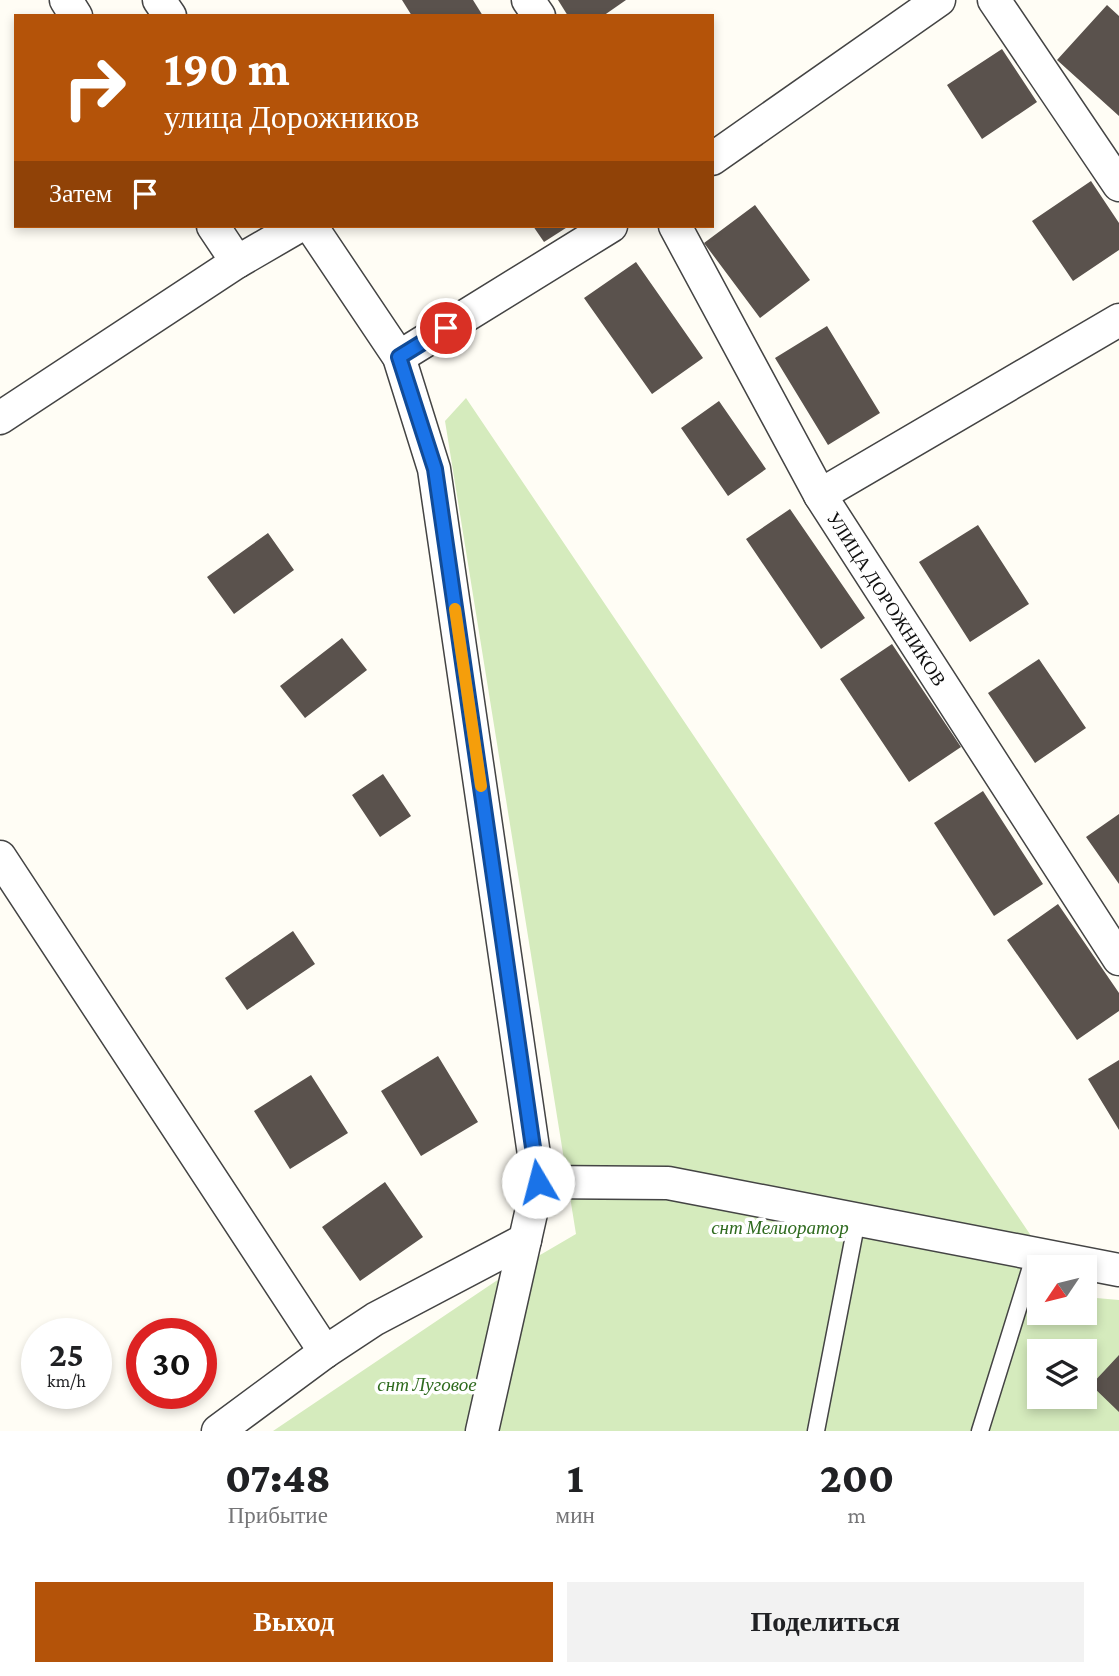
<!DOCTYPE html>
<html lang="ru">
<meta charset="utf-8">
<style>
:root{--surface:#fff;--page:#f2f2f2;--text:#202124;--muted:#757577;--accent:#b45309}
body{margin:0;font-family:"Crimson Pro",serif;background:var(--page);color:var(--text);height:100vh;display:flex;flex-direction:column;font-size:26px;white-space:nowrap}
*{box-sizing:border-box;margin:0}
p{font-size:23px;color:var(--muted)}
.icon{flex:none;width:38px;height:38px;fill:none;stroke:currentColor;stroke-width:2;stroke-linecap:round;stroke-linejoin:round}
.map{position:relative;height:1431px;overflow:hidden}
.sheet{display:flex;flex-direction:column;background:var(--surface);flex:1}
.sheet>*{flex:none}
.hud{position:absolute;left:14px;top:14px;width:700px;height:214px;border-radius:0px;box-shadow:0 4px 10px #0003;background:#b45309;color:#fff;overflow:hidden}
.needle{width:46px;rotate:235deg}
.tools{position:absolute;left:1027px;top:1255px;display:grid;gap:14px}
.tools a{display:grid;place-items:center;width:70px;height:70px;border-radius:0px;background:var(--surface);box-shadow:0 4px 10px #0003;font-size:35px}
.speed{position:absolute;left:21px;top:1318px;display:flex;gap:14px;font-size:35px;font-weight:700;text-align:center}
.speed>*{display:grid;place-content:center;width:91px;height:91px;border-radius:50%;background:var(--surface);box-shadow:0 4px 10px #0003;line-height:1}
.speed small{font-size:18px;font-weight:400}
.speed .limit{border:10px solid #d22;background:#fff;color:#111}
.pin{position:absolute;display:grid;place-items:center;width:60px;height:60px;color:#fff;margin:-30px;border:4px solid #fff;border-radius:50%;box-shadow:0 2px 7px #0007}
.me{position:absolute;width:77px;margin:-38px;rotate:352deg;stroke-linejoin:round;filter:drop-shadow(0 0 5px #0008)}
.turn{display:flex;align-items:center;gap:24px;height:147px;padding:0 35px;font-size:32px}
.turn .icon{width:91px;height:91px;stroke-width:2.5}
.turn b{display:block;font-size:49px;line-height:60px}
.then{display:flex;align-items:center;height:66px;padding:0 35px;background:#0003;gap:14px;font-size:26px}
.eta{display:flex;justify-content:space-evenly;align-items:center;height:119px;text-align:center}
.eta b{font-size:42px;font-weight:800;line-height:49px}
.primary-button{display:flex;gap:14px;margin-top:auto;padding:14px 35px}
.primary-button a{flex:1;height:80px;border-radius:0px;background:var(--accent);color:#fff;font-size:28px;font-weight:800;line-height:80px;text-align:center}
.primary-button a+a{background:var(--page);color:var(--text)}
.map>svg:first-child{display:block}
.green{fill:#d5ebbd;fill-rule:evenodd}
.building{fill:#5a524d}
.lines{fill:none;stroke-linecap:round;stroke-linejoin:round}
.service-casing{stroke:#444;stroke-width:19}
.minor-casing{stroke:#444;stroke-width:35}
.service{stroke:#fff;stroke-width:16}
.minor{stroke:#fff;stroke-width:32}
.route-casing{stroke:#114b97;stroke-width:18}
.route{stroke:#1a73e8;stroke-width:12}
.slow{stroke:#f59e0b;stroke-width:12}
.labels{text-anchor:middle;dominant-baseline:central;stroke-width:7;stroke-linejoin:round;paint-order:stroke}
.street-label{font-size:19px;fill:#111;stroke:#fff}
.park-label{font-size:19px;font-style:italic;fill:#2f6b1f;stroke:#fff}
</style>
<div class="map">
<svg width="1119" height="1431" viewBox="0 0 1119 1431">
<rect width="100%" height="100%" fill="#fffdf5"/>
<path class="green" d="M 466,398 L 1052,1267 L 1040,1267 L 1040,1312 L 1085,1312 L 1085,1297 L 1119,1300 L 1119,1431 L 273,1431 L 499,1279 L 576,1234 L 445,421 ZM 1040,1351 L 1085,1351 L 1085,1396 L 1040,1396 Z"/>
<path class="building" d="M 402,0 L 473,0 L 483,16 L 412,16 Z
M 558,0 L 626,0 L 603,16 L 568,16 Z
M 1107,5 L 1119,16 L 1119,116 L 1057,60 Z
M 1002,49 L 1037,102 L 982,139 L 947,85 Z
M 1091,181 L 1119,223 L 1119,250 L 1073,281 L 1032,221 Z
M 755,205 L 810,280 L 760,318 L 704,243 Z
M 533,226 L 569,226 L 544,242 Z
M 636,262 L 703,358 L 652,394 L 584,298 Z
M 827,326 L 880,413 L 828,445 L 775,358 Z
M 719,401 L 766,469 L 728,496 L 681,428 Z
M 790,509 L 865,618 L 821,649 L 746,539 Z
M 978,525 L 1029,604 L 970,642 L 919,562 Z
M 268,533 L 294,570 L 234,614 L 207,577 Z
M 342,638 L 367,670 L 305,718 L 280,686 Z
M 892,644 L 961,747 L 909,782 L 840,679 Z
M 1039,659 L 1086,728 L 1035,763 L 988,693 Z
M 383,774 L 411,816 L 380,837 L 352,795 Z
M 983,791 L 1043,884 L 994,916 L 934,823 Z
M 1119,814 L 1119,884 L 1086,837 Z
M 1058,904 L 1119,993 L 1119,1011 L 1077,1040 L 1007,940 Z
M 293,931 L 315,964 L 247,1010 L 225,978 Z
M 438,1056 L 478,1122 L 421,1156 L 381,1091 Z
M 1119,1060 L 1119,1130 L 1088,1079 Z
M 311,1075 L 348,1133 L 290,1169 L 254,1111 Z
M 385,1182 L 423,1237 L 360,1281 L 322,1227 Z
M 1119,1355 L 1119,1412 L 1091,1385 Z"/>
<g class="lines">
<g class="service-casing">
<path id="service" d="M 816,1431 L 857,1220
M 980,1431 L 1035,1254"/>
</g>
<g class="minor-casing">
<g id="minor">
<path d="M 66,0 L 76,16"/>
<path d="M 159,0 L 170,16"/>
<path d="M 528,0 L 539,16"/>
<path d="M 994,0 L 1119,185"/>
<path d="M 712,159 L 939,0"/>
<path d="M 213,226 L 237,262"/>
<path d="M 311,226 L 399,357 L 434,469 L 538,1182 L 482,1431"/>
<path id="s1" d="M 675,226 L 820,495 L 1119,959"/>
<path d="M 399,357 L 611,226"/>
<path d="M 0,418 L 237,262 L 299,226"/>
<path d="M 820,495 L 1119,320"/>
<path d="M 0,857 L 325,1352"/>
<path d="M 538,1182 L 668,1183 L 1119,1270"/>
<path d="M 218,1431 L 325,1352 L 375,1319 L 525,1240"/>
</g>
</g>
<use href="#service" class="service"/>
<use href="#minor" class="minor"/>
</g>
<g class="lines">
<g class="route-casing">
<path id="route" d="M 446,328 L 399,357 L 435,469 L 538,1182"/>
</g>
<use href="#route" class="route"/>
<path class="slow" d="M 455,609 L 481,786"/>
</g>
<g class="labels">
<g class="street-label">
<text stroke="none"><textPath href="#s1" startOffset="429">УЛИЦА ДОРОЖНИКОВ</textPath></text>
</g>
<g class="park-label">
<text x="780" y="1227">снт Мелиоратор</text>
<text x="427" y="1384">снт Луговое</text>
</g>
</g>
</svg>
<div class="tools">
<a><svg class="needle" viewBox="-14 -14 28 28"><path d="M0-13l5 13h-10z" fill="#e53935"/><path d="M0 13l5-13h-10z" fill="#757577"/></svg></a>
<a><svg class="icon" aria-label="layers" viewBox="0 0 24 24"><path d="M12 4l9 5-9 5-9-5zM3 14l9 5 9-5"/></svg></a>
</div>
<div class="speed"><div>25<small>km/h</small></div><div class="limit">30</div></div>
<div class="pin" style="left:446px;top:328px;background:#d93025"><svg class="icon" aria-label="arrive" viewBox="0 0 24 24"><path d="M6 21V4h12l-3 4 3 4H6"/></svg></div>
<svg class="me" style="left:538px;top:1182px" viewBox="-20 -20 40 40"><circle r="19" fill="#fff"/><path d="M0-13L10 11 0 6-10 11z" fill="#1a73e8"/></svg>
<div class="hud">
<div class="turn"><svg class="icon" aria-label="right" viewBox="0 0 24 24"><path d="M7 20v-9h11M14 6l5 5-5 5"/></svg><div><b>190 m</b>улица Дорожников</div></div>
<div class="then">Затем<svg class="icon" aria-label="arrive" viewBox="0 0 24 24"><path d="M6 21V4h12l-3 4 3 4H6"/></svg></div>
</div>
</div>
<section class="sheet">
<div class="eta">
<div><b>07:48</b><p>Прибытие</p></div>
<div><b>1</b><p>мин</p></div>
<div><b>200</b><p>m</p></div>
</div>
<div class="primary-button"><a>Выход</a><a>Поделиться</a></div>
</section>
